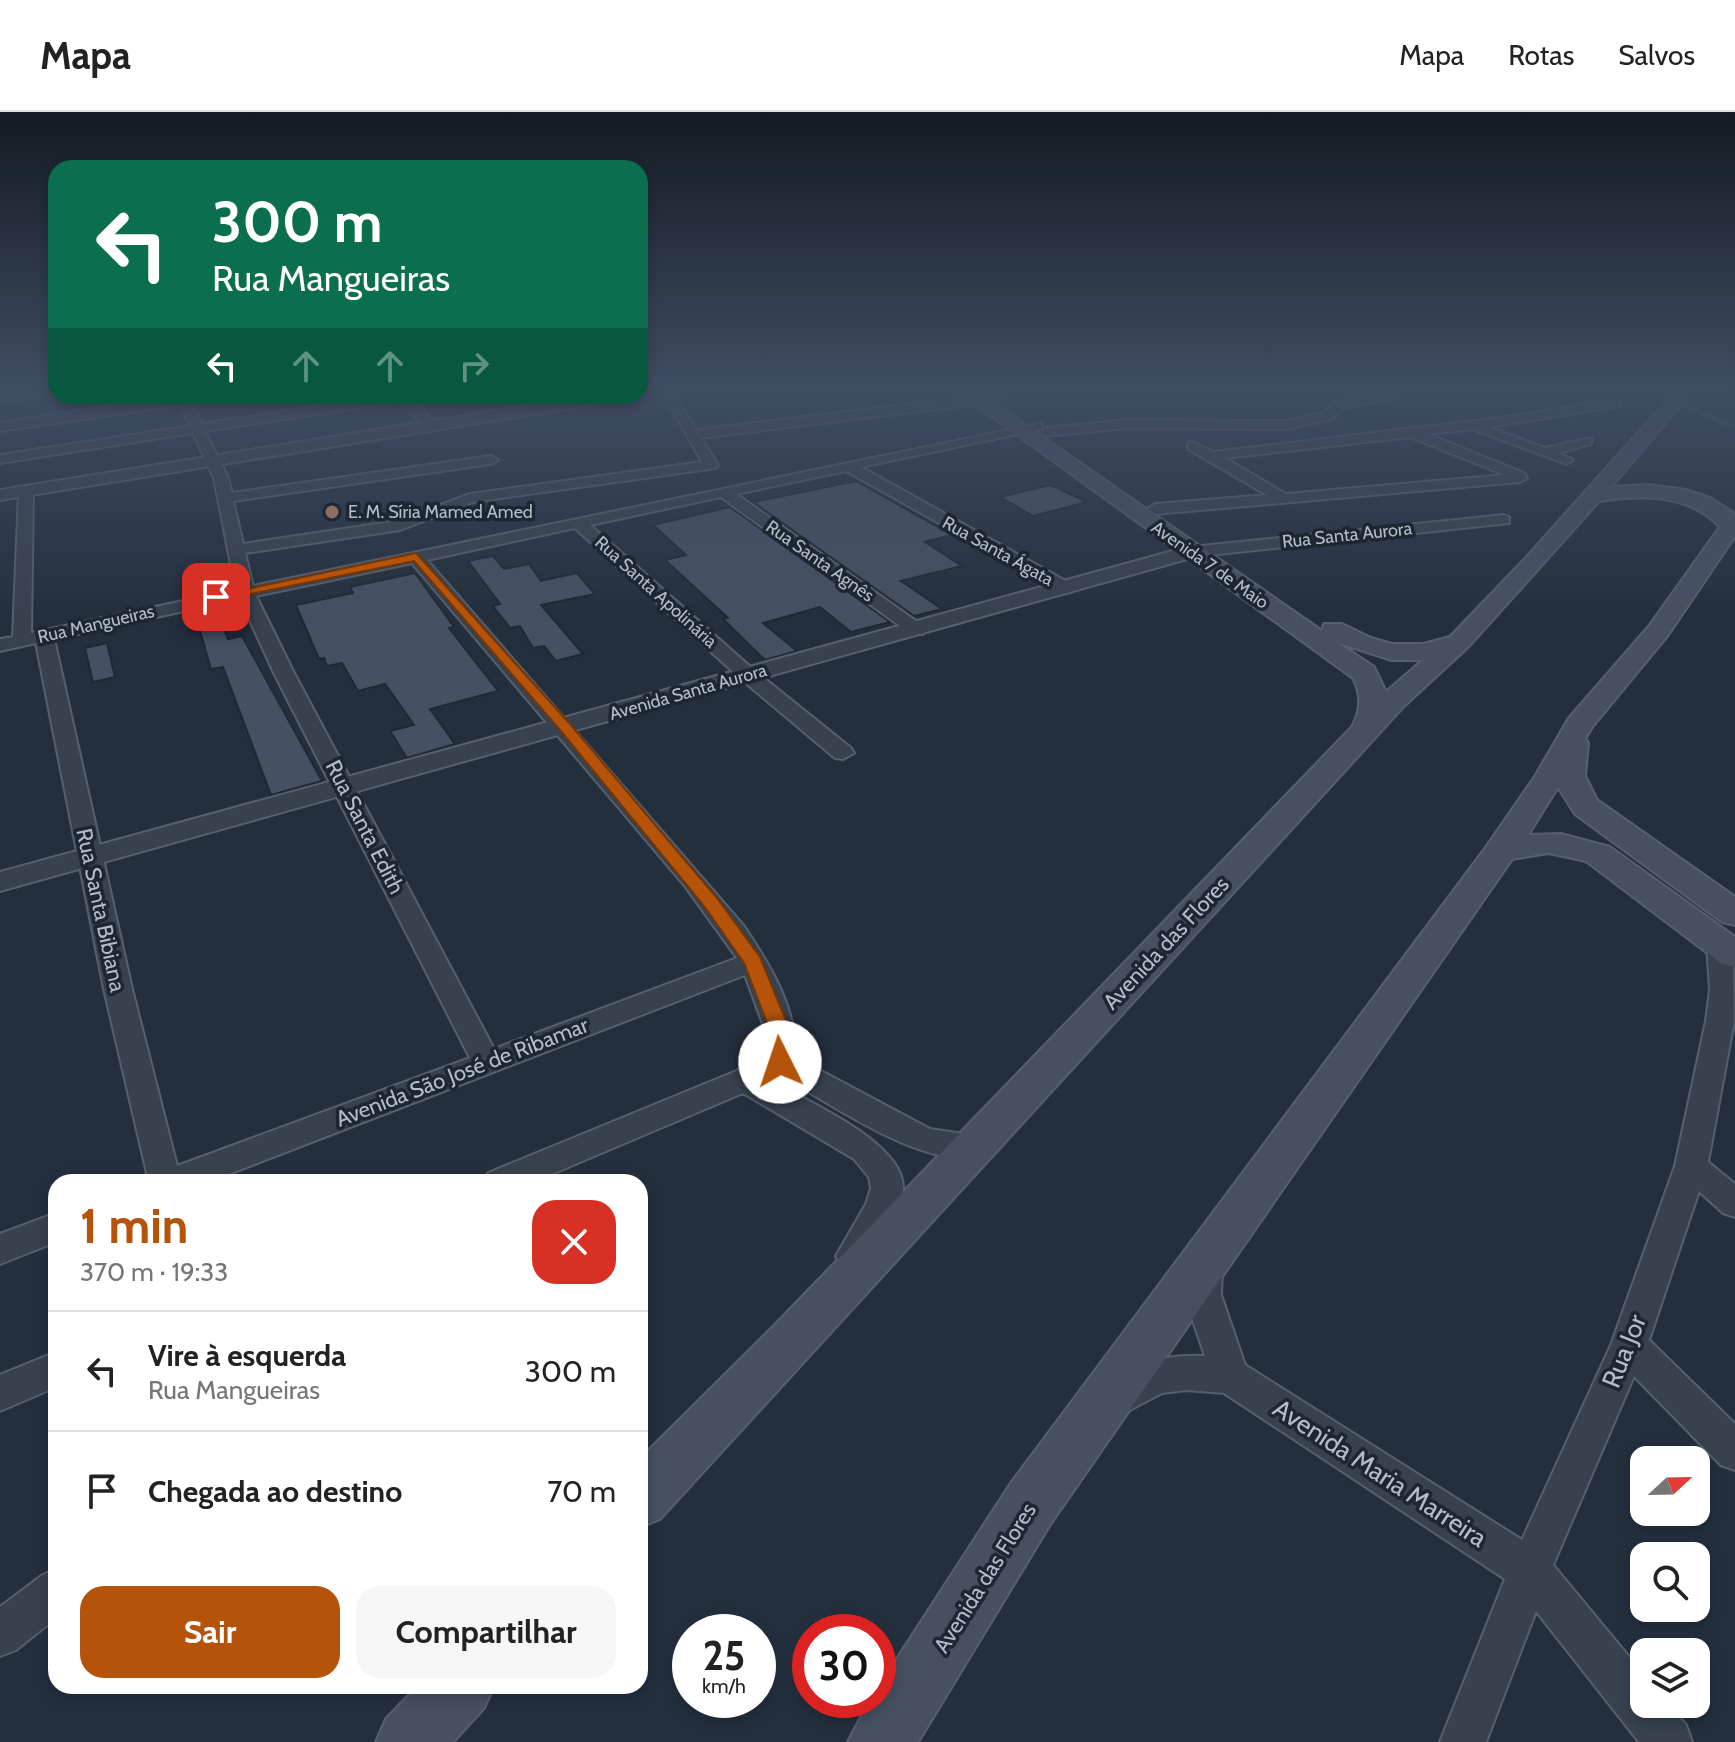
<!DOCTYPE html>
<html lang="pt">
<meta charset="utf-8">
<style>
:root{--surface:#fff;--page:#f6f6f6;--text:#222;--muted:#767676;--line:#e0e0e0;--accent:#b45309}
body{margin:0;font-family:Cabin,sans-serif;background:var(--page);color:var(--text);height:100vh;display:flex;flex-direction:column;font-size:30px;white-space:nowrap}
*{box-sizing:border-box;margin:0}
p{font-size:26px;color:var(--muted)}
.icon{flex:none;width:44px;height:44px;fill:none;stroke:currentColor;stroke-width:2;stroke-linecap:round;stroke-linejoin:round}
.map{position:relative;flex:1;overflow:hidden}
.details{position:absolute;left:48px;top:1062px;width:600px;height:520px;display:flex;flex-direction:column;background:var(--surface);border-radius:24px;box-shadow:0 4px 12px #0003}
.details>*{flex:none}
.guide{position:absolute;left:48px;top:48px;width:600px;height:244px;border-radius:24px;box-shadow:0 4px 12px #0003;background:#0b6e4f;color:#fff;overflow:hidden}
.needle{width:52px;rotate:68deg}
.fabs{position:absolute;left:1630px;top:1334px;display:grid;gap:16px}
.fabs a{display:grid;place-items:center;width:80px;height:80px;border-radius:16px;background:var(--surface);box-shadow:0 4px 12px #0003;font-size:40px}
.speed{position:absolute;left:672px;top:1502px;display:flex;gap:16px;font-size:40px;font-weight:700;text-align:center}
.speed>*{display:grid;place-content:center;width:104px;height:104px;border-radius:50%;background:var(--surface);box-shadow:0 4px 12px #0003;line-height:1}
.speed small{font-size:20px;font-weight:400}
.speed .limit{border:12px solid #d22;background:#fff;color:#111}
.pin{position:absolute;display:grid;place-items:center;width:68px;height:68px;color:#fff;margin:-34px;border-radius:16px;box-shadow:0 4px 12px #0006}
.me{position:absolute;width:88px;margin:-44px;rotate:356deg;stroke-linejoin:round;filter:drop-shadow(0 0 6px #0008)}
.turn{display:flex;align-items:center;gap:28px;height:168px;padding:0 32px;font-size:36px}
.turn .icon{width:104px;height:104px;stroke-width:2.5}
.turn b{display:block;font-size:56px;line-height:68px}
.lanes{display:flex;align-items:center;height:76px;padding:0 32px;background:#0003;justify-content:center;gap:40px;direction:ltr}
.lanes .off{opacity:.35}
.round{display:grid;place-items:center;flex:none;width:84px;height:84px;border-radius:24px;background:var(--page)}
.overview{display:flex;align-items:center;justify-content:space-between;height:136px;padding:0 32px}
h1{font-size:48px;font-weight:800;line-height:60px;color:var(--accent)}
.action{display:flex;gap:16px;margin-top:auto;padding:16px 32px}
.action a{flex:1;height:92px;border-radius:24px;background:var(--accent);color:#fff;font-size:32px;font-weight:800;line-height:92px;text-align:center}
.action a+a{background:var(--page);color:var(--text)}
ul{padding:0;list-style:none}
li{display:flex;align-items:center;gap:24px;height:120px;padding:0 32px;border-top:2px solid var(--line)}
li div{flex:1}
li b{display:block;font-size:30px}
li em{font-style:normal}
header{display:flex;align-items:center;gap:48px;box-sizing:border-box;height:112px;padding:0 40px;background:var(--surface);border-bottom:2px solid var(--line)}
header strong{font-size:38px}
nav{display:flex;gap:44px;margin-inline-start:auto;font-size:28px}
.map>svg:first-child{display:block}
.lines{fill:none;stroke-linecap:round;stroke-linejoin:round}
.stream{stroke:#394c67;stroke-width:5}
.building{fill:#455162;stroke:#1f2835;stroke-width:2}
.minor-casing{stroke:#565f6c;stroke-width:4}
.tertiary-casing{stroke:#565f6c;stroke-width:4}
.secondary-casing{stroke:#565f6c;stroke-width:4}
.minor{fill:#38414e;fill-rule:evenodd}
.tertiary{fill:#38414e;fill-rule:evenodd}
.secondary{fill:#465061;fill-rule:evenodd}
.route{fill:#b45309;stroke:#753606;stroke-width:2}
.education-dot{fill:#8d6e63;stroke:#1d2633;stroke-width:3}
.labels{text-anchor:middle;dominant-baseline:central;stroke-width:7;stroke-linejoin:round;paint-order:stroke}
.far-poi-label{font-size:18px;fill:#b4bcc9;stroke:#1d2633;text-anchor:start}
.far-street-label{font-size:18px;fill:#b4bcc9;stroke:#1d2633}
.street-label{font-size:22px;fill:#b4bcc9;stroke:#1d2633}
.near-street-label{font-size:26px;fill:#b4bcc9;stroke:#1d2633}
</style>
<header>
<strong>Mapa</strong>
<nav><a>Mapa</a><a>Rotas</a><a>Salvos</a></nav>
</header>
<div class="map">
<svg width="1735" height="1630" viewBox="0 0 1735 1630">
<rect width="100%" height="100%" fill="#242f3e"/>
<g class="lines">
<path class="stream" d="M 1637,274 L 1735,315"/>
</g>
<path class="building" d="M 856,369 L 952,423 L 925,430 L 962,454 L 901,469 L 942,497 L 914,504 L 753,390 Z
M 1051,373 L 1087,390 L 1033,404 L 1000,385 Z
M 730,395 L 890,510 L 851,520 L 820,495 L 763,511 L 797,539 L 765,548 L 723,507 L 728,506 L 665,448 L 686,443 L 653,413 Z
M 493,444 L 504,457 L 529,452 L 541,469 L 577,461 L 595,482 L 541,493 L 583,542 L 556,549 L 544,534 L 533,536 L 520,514 L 510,516 L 493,494 L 500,492 L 468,449 Z
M 415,461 L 454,515 L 449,516 L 498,579 L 430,597 L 455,632 L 407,646 L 390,619 L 414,613 L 385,572 L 358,579 L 342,551 L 327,554 L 324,546 L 319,547 L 296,493 L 353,481 L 350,475 Z
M 217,498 L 228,527 L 242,524 L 322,669 L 271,683 L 223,555 L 211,557 L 195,502 Z
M 107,531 L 115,565 L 93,570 L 85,536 Z"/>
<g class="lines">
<g class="minor-casing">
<path id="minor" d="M 56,274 L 56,282 L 0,290 L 0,282 Z
M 659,274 L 669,274 L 696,318 L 978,284 L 984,288 L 978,292 L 701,326 L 718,353 L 716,356 L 473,390 L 400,418 L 245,441 L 253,474 L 1042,311 L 1042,317 L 1037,318 L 861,355 L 1071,472 L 1074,476 L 1071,480 L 1065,481 L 846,359 L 736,382 L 923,514 L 926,518 L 923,522 L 911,522 L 721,385 L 590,413 L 755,559 L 851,636 L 854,641 L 843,647 L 835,646 L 741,567 L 575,416 L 427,448 L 743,813 C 769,851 798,898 795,945 L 930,1017 L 984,1025 L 989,1034 L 984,1043 C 927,1061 830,991 780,963 L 770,968 C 805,989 905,1030 903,1077 C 902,1103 879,1133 865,1154 L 853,1159 L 841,1154 L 836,1144 L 866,1092 L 871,1076 L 869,1065 L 854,1047 L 743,981 L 533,1070 L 484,1070 L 488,1061 L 734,960 L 766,944 L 763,912 L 745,863 L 208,1070 L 149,1070 L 104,877 L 36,531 L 0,539 L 0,527 L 13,525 L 19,379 L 26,375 L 33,379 L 31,521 L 236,478 L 214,366 L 193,321 L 0,351 L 0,343 L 190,314 L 180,293 L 0,319 L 0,311 L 176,284 L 220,284 L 192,291 L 202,312 L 385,284 L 415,284 L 413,287 L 438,314 L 436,317 L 426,317 L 402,289 L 205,319 L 228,366 L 232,381 L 491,344 L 498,348 L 491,352 L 233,389 L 243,432 L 397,409 L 470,382 L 702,350 ZM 412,451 L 685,774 L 737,846 L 494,937 L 294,561 L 256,484 ZM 240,487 L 274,561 L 470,946 L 177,1054 L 132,877 L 54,527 Z
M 1024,274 L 1063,274 L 1057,278 L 991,285 L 985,281 L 991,277 Z
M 1397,278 L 1401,279 L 1401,285 L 1343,296 L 1332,307 L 1286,317 L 1128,316 L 1046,324 L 1039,320 L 1046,316 L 1128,308 L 1286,309 L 1323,301 L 1335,290 Z
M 1616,287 L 1620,288 L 1620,294 L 1489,315 L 1545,336 L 1591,326 L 1591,332 L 1559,341 L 1573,348 L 1566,352 L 1472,317 L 1428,322 L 1524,361 L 1527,366 L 1520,370 L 1155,402 L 1147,397 L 1155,392 L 1267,383 L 1188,337 L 1188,331 L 1193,330 L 1213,340 L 1516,304 ZM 1410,325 L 1505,363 L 1286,382 L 1225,346 Z
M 1504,403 L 1509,405 L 1509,411 L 1191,445 L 1183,440 L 1191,435 Z
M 1720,823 L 1729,826 L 1733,832 L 1734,909 L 1708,1050 L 1735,1072 L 1735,1105 L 1723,1101 L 1699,1079 L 1649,1228 L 1735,1312 L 1735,1358 L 1721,1353 L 1634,1264 L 1553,1453 L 1644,1563 L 1644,1592 L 1668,1592 L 1686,1613 L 1692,1630 L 1639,1630 L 1536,1499 L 1486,1630 L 1440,1630 L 1505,1467 L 1224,1281 L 1186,1278 L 1162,1281 L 1122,1302 L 1109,1297 L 1103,1284 C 1118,1250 1171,1242 1205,1244 C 1195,1212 1177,1178 1193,1145 L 1205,1141 L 1217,1145 L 1222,1156 L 1221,1183 L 1245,1253 L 1522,1428 L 1611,1233 L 1675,1054 L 1706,909 L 1710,878 L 1707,832 L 1711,826 Z
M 56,1101 L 56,1130 L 0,1152 L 0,1122 Z
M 56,1240 L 56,1275 L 0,1299 L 0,1263 Z
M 56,1457 L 56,1506 L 16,1538 L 0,1544 L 0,1495 L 41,1464 Z"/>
</g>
<g class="tertiary-casing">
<path id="tertiary" d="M 650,274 L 685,274 L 678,278 L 640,285 L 638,284 L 640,275 Z
M 586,284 L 623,284 L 615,289 L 0,388 L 0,378 Z
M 1191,434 L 1198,436 L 1201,440 L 1198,444 L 0,779 L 0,760 Z"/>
</g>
<g class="secondary-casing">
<path id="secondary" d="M 950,274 L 969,274 L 1322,519 L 1324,512 L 1342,512 L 1371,526 L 1392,532 L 1423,532 L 1450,525 L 1524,448 L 1680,274 L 1697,274 L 1611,375 L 1648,373 L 1686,378 L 1710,386 L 1735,402 L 1735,424 L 1668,523 L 1592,615 L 1585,627 L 1588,631 L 1585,664 L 1597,688 L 1735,785 L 1735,813 L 1722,810 L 1575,702 L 1558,675 L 1528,723 L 1561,722 L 1610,735 L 1735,825 L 1735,855 L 1722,852 L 1586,749 L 1549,741 L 1512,747 L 1051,1411 L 918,1630 L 848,1630 L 870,1588 L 878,1588 L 878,1576 L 1011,1371 L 1487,734 L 1534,666 L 1569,606 L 1650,513 L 1720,415 C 1688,381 1642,383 1599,389 L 1469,534 L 1404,594 L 660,1407 L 640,1415 L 640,1347 L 775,1213 L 1352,615 C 1361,597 1362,584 1353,566 ZM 1338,531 L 1392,548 L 1423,548 L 1386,580 L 1374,555 Z
M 418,1574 L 494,1574 L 484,1596 L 453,1630 L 376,1630 L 386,1607 Z"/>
</g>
<use href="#minor" class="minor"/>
<use href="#tertiary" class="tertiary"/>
<use href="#secondary" class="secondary"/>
</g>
<linearGradient id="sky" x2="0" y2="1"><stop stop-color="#141a22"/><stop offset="0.55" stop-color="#3f4d63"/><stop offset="1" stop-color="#3f4d63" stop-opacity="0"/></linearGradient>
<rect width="1735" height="502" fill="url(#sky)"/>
<path class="route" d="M 416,441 L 570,612 L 717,786 L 760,845 L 789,916 L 793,933 L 787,956 L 773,956 L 770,950 L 773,933 L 769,916 L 744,851 L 704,794 L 560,618 L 414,449 L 216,489 L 210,485 Z"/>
<circle class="education-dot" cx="332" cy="400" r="8"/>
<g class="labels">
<g class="far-poi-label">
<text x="348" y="400">E. M. Síria Mamed Amed</text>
</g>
<g class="far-street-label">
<text transform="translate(1347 423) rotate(-6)">Rua Santa Aurora</text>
<text transform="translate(998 439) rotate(29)">Rua Santa Ágata</text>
<text transform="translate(820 449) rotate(35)">Rua Santa Agnês</text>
<text transform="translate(1210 453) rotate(35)">Avenida 7 de Maio</text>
<text transform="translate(656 480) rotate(42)">Rua Santa Apolinária</text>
<text transform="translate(96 512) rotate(-13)">Rua Mangueiras</text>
<text transform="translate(688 580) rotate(-16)">Avenida Santa Aurora</text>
</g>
<g class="street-label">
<text transform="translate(365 715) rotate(63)">Rua Santa Edith</text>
<text transform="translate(101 798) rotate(78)">Rua Santa Bibiana</text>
<text transform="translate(1166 831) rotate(-47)">Avenida das Flores</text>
<text transform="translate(462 960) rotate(-21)">Avenida São José de Ribamar</text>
<text transform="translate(985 1466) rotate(-58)">Avenida das Flores</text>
</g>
<g class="near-street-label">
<text transform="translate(1624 1239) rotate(-68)">Rua Jor</text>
<text transform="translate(1380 1361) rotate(33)">Avenida Maria Marreira</text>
</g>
</g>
</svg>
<div class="fabs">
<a><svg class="needle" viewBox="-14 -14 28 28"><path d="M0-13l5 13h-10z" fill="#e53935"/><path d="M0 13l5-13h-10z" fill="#767676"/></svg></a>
<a><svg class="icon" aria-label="search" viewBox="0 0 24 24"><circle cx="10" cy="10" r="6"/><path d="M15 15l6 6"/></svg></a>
<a><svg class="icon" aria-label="layers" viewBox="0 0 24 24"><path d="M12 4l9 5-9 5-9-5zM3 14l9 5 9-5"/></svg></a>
</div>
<div class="speed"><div>25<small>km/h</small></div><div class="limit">30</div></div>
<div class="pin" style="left:216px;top:485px;background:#d93025"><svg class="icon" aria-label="arrive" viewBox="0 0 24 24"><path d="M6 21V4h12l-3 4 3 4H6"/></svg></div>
<svg class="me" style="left:780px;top:950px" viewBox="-20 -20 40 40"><circle r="19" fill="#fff"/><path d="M0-13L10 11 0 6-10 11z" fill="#b45309"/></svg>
<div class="guide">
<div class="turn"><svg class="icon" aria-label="left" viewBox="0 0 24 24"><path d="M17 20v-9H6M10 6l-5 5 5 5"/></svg><div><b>300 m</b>Rua Mangueiras</div></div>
<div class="lanes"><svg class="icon" aria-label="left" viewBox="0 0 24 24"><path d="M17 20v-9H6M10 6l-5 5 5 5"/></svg><svg class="icon off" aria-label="ahead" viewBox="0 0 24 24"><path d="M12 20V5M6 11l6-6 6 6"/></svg><svg class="icon off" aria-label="ahead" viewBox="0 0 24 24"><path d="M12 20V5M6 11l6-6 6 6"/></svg><svg class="icon off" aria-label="right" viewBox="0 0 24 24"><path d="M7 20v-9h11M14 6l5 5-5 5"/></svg></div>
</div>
<section class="details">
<div class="overview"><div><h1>1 min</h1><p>370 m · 19:33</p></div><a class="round" style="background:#d93025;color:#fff"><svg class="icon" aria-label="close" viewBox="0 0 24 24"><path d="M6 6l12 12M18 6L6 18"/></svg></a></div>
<ul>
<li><svg class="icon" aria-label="left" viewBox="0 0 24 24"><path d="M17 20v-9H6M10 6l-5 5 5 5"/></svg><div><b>Vire à esquerda</b><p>Rua Mangueiras</p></div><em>300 m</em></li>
<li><svg class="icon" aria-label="arrive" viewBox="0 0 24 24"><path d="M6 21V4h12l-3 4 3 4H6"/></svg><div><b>Chegada ao destino</b></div><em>70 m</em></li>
</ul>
<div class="action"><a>Sair</a><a>Compartilhar</a></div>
</section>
</div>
